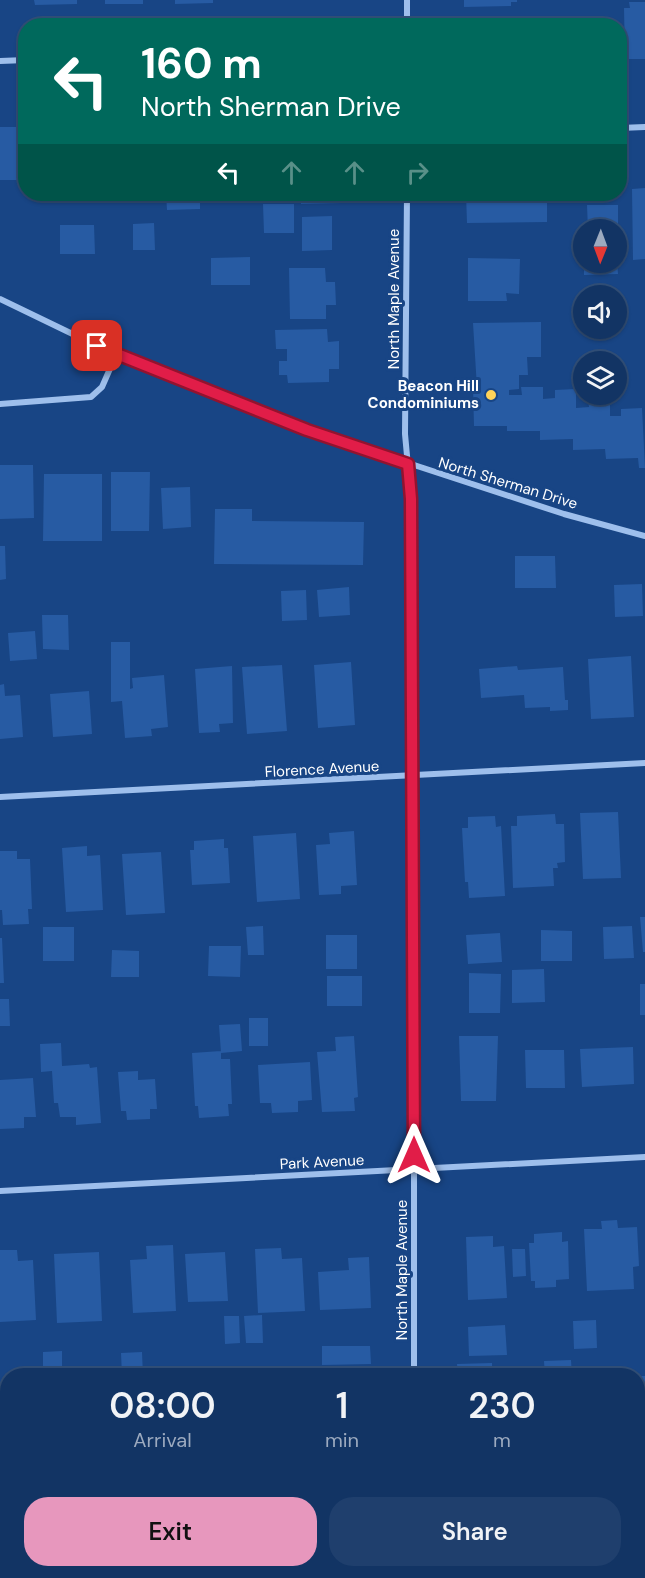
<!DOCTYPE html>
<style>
:root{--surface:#123464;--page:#1f3f6d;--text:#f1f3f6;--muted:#9caabf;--line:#314f78;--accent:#e797bd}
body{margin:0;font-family:"DM Sans",sans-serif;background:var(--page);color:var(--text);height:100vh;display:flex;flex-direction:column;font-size:22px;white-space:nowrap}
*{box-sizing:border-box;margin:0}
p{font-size:20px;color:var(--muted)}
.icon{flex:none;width:33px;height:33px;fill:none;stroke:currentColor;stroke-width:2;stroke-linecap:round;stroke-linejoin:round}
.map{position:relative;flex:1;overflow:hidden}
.side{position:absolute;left:0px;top:1368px;width:645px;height:210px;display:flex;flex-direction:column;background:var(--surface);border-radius:24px 24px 0 0;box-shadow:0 2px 4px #0004,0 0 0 2px var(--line)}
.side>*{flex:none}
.guide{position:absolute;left:18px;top:18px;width:609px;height:183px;border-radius:24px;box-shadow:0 2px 4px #0004,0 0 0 2px var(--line);background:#00695c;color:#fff;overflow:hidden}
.needle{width:39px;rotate:181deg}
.controls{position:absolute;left:573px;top:219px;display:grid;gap:12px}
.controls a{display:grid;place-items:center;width:54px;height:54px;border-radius:50%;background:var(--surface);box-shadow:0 2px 4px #0004,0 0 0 2px var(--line);font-size:30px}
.pin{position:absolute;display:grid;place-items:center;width:51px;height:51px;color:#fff;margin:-26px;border-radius:12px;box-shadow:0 3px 9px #0006}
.me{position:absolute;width:66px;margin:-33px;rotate:0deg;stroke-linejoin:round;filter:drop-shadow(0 0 4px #0008)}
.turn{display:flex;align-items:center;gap:21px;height:126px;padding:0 24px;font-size:27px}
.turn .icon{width:78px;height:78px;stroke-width:2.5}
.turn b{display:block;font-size:42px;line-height:51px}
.lanes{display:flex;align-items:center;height:57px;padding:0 24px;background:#0003;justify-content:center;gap:30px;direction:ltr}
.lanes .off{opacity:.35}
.eta{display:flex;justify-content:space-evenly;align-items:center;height:102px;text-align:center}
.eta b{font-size:36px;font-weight:600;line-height:42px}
.cta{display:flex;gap:12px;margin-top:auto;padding:12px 24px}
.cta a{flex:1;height:69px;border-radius:24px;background:var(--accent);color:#111;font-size:24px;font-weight:600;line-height:69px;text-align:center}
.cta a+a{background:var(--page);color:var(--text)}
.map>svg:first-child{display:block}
.building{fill:#275ba3}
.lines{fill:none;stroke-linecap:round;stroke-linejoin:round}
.minor{stroke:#9ebfec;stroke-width:6}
.route-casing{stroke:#92132f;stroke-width:15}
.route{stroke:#e11d48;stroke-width:10}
.poi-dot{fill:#ffd359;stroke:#184585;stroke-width:2}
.labels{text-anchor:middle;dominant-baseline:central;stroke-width:6;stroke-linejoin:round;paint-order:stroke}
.street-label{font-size:15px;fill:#fff;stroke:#184585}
.poi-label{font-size:15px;font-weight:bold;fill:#fff;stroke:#184585;text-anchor:end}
</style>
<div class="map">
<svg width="645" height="1578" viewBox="0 0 645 1578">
<rect width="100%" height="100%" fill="#184585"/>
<path class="building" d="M 34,0 L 77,0 L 77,4 L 35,5 Z
M 105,0 L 143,0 L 143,4 L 105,4 Z
M 175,0 L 213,0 L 213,3 L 175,4 Z
M 464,0 L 517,0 L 517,2 L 511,2 L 511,6 L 464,7 Z
M 629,2 L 645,2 L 645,59 L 625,59 L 624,8 L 630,8 Z
M 614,21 L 614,26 L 587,26 L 587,22 Z
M 0,127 L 20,127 L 20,180 L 0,180 Z
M 645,188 L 645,259 L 633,260 L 632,189 Z
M 166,194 L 200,194 L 200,209 L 167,210 Z
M 301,194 L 342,194 L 342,203 L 301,204 Z
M 466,194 L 547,194 L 547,222 L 467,223 Z
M 263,204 L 294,204 L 294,233 L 264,233 Z
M 587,205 L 618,205 L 618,230 L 588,230 Z
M 332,216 L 332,250 L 302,251 L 302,217 Z
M 154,223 L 155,250 L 133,250 L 133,224 Z
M 60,225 L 94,225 L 95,254 L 60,254 Z
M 250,257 L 250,285 L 211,285 L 211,258 Z
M 468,258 L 520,259 L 519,294 L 506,293 L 507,301 L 468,301 Z
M 584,262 L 617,262 L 618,274 L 584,275 Z
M 289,268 L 325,268 L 326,282 L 335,282 L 336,305 L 326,305 L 326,319 L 290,319 Z
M 541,322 L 541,357 L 527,357 L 528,375 L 519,375 L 519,389 L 509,390 L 509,395 L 522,395 L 521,387 L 543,387 L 543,399 L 555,398 L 555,390 L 576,389 L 576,408 L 589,407 L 588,399 L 610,399 L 610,416 L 621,416 L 621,409 L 642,408 L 645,468 L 639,468 L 638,458 L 606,459 L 605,449 L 573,450 L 573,439 L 540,440 L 540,431 L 507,431 L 507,426 L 474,426 L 473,388 L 477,388 L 473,323 Z
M 327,329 L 328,342 L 339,341 L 339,369 L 329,369 L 329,382 L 288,383 L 287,375 L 279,375 L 279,361 L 287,361 L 287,349 L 276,349 L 275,330 Z
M 0,465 L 33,465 L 34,518 L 0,519 Z
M 111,472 L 150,472 L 149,531 L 111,531 Z
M 44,474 L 102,474 L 102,541 L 43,541 Z
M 190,487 L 191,527 L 163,529 L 161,488 Z
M 215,509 L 252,509 L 252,521 L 364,522 L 363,565 L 214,564 Z
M 0,546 L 5,546 L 6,579 L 0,580 Z
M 515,556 L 555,556 L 556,588 L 515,588 Z
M 642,584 L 643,616 L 615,617 L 614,585 Z
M 349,587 L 350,615 L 319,617 L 317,590 Z
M 306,590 L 307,620 L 282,621 L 281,591 Z
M 42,615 L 68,615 L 69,650 L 43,649 Z
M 35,631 L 37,659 L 10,661 L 8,633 Z
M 111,642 L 130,642 L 130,689 L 133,688 L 132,678 L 164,675 L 168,727 L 151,729 L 152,736 L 125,738 L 122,701 L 111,702 Z
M 631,656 L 634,717 L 591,719 L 588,659 Z
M 351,662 L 355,725 L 318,728 L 314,665 Z
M 282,665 L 287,731 L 247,734 L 242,667 Z
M 232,666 L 233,723 L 219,724 L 220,732 L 199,733 L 195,669 Z
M 517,666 L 518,670 L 563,667 L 565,700 L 568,700 L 568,710 L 550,711 L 550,707 L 525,708 L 524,695 L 481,698 L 479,669 Z
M 4,684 L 5,696 L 20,695 L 23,737 L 0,739 L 0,685 Z
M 89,691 L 92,734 L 53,737 L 50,694 Z
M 618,812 L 621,878 L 583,879 L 580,813 Z
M 555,814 L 556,824 L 564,824 L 565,862 L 557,863 L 558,868 L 553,868 L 554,886 L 513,888 L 511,826 L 517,826 L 517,816 Z
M 495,816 L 496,827 L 501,826 L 505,896 L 469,898 L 468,882 L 465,882 L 462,828 L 468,828 L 468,817 Z
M 354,831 L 357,885 L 341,886 L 341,894 L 319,895 L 316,845 L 330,844 L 329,833 Z
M 296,833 L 300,899 L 257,902 L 253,836 Z
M 224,839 L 224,848 L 228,848 L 230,883 L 192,885 L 190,850 L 194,850 L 194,841 Z
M 87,846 L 87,856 L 100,855 L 103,910 L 66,912 L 62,848 Z
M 0,851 L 17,851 L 17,859 L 30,859 L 32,909 L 28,909 L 29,924 L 3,925 L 2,910 L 0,910 Z
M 161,852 L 165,913 L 126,915 L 122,854 Z
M 640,917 L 645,917 L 645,952 L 643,952 Z
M 263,926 L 264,955 L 248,955 L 246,927 Z
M 632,926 L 634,958 L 604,959 L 603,927 Z
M 43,927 L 74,927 L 74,961 L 43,961 Z
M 541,930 L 572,931 L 572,961 L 541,961 Z
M 500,933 L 502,962 L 468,964 L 466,935 Z
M 326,935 L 357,935 L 357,969 L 326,969 Z
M 0,938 L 2,938 L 4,983 L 0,983 Z
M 209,946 L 241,946 L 240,977 L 208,976 Z
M 112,950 L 139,951 L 139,977 L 111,977 Z
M 544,969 L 545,1002 L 512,1003 L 512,970 Z
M 469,973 L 501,974 L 500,1013 L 469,1013 Z
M 327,976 L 362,976 L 362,1006 L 327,1006 Z
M 640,984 L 645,984 L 645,1015 L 640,1015 Z
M 0,999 L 9,999 L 10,1026 L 0,1026 Z
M 249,1018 L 268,1018 L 268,1046 L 249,1046 Z
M 240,1024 L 242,1051 L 221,1053 L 219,1025 Z
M 354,1036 L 358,1097 L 354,1098 L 355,1111 L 322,1112 L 317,1052 L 336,1051 L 335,1037 Z
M 459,1036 L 498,1036 L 496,1101 L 461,1101 Z
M 61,1043 L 62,1066 L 89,1064 L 90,1068 L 97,1067 L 101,1123 L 76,1125 L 76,1117 L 60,1117 L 58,1103 L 54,1103 L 52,1071 L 41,1072 L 40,1044 Z
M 633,1047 L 634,1084 L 582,1087 L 580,1049 Z
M 525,1050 L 564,1050 L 565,1088 L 526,1088 Z
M 221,1051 L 221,1059 L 230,1059 L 232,1104 L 228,1104 L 229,1116 L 199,1118 L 198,1106 L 195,1106 L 192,1053 Z
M 310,1062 L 312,1100 L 298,1101 L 298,1112 L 272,1113 L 271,1103 L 260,1103 L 258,1065 Z
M 138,1071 L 138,1080 L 155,1079 L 157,1109 L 150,1109 L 150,1119 L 127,1120 L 126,1111 L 121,1111 L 118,1072 Z
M 33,1078 L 36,1117 L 24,1117 L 24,1128 L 0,1129 L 0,1080 Z
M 617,1220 L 618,1228 L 637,1227 L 639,1266 L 633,1267 L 634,1289 L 587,1291 L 584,1229 L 602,1229 L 601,1221 Z
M 562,1232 L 562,1242 L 568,1241 L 569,1279 L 556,1280 L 556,1287 L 535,1288 L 535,1281 L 531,1281 L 529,1243 L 534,1243 L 534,1234 Z
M 493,1236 L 493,1247 L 504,1246 L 507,1298 L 468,1300 L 466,1237 Z
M 173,1245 L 176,1311 L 133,1313 L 130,1260 L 147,1259 L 146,1246 Z
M 281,1248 L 282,1259 L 302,1258 L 305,1311 L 258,1313 L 255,1249 Z
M 512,1249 L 525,1249 L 526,1276 L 513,1277 Z
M 0,1250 L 17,1250 L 18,1261 L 33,1260 L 36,1320 L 0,1322 Z
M 99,1252 L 102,1321 L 57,1323 L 54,1254 Z
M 225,1252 L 228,1301 L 188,1302 L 185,1254 Z
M 369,1257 L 371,1308 L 320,1310 L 318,1272 L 349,1270 L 348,1258 Z
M 262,1315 L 263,1343 L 246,1343 L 244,1316 Z
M 224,1316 L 239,1316 L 240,1343 L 225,1344 Z
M 596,1320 L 597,1348 L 574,1349 L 573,1321 Z
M 505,1325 L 507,1355 L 469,1356 L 468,1327 Z
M 322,1346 L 370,1346 L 371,1364 L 322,1365 Z
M 62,1351 L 62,1376 L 43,1376 L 43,1352 Z
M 142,1352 L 143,1376 L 122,1376 L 121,1353 Z
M 571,1360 L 572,1376 L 545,1376 L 544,1361 Z
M 492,1363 L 492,1376 L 458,1376 L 457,1364 Z
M 640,1376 L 645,1376 L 645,1410 L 642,1410 Z"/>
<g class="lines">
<path class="minor" d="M 407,26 L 407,0
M 0,61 L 26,60
M 620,128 L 645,127
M 407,194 L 405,434 L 411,499 L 414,806 L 414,1376
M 0,299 L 116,355 L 307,430 L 564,514 L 645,536
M 0,404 L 91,397 L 102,387 L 116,355
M 0,797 L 645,763
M 0,1191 L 645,1157
M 638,1554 L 645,1554
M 172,1578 L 344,1570"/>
</g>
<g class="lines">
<g class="route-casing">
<path id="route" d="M 97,346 L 307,430 L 408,464 L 411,499 L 414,1155"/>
</g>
<use href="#route" class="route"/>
</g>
<circle class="poi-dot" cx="491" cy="395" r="6"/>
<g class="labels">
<g class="street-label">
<text transform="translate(394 299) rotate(-90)">North Maple Avenue</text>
<text transform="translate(508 483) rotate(17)">North Sherman Drive</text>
<text transform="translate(322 769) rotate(-3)">Florence Avenue</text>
<text transform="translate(322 1162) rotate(-3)">Park Avenue</text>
<text transform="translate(402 1270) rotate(-90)">North Maple Avenue</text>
</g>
<g class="poi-label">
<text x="479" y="386">Beacon Hill<tspan x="479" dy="17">Condominiums</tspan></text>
</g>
</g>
</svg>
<div class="controls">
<a><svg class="needle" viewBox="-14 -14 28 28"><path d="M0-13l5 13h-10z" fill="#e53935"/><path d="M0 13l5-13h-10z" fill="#9caabf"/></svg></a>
<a><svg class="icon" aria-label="sound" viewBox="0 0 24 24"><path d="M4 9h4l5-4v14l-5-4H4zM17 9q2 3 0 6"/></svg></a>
<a><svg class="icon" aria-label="layers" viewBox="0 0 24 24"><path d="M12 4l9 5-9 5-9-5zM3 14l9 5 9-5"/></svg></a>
</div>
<div class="pin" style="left:97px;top:346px;background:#d93025"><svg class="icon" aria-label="arrive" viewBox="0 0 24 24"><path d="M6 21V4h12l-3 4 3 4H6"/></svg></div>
<svg class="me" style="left:414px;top:1155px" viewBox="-20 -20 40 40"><path d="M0-17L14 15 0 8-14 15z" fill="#e11d48" stroke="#fff" stroke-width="4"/></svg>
<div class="guide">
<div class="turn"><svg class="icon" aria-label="left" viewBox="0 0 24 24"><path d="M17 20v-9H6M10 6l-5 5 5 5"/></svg><div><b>160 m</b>North Sherman Drive</div></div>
<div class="lanes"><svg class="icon" aria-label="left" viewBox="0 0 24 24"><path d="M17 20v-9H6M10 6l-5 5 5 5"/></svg><svg class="icon off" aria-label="ahead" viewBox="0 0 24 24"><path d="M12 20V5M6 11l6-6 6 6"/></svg><svg class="icon off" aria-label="ahead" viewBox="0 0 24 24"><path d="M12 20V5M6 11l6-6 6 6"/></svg><svg class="icon off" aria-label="right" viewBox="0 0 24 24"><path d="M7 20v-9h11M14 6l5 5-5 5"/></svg></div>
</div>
<section class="side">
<div class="eta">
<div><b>08:00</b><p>Arrival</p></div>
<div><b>1</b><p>min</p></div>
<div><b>230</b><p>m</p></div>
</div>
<div class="cta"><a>Exit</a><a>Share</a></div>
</section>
</div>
